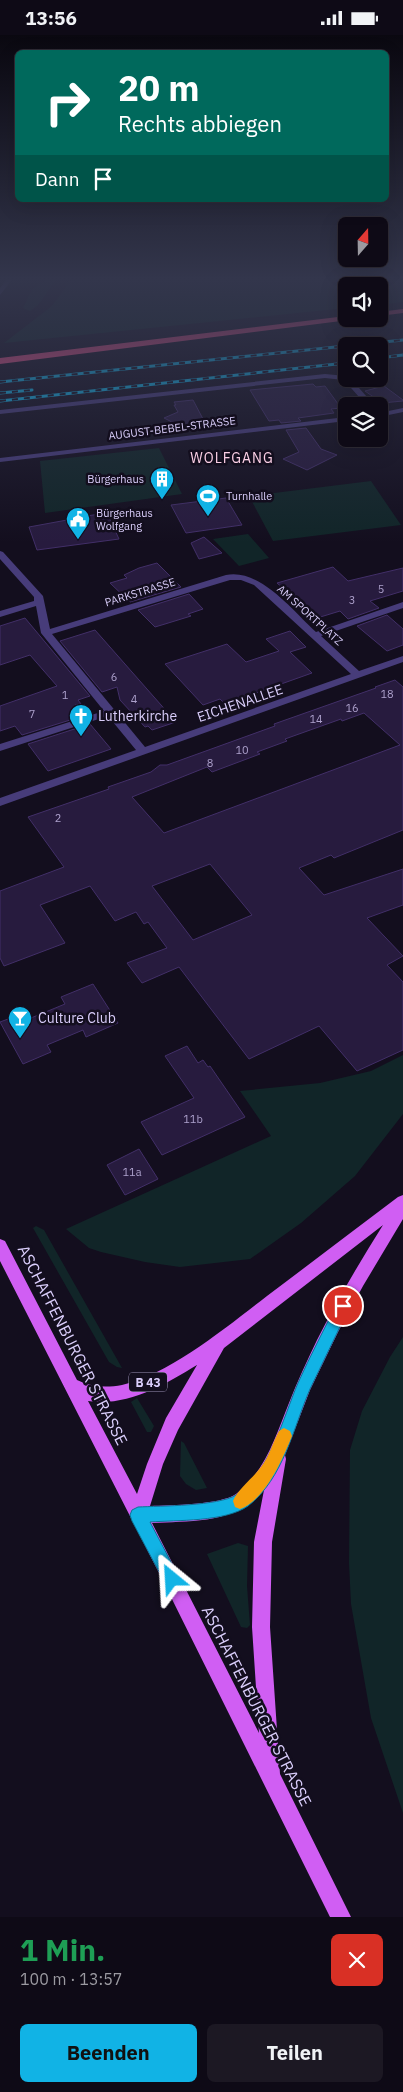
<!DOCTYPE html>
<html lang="de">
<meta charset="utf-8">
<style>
:root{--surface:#0e0a16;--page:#1c1823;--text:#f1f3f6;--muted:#9b9aa1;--line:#2e2b35;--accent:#11b3e5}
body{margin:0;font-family:"IBM Plex Sans",sans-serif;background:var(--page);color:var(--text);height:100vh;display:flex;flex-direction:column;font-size:19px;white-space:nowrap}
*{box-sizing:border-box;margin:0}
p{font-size:16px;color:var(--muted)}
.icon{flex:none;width:28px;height:28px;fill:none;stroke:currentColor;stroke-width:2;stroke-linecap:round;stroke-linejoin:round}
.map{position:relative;height:1882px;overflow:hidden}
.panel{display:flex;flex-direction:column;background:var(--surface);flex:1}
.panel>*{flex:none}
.top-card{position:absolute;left:15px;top:15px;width:374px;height:152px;border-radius:8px;box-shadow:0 5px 20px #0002,0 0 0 1px var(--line);background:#00695c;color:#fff;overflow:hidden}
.needle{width:32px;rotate:20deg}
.controls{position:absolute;left:338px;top:182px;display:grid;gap:10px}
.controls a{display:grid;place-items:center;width:50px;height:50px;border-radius:8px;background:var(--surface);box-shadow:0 5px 20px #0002,0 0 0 1px var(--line);font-size:25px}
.pin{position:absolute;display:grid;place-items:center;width:42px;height:42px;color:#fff;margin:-21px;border:2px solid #fff;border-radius:50%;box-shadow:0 1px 5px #0007}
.me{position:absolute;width:55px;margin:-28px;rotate:333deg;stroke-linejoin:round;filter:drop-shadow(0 0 4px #0008)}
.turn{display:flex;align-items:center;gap:18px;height:105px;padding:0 20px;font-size:22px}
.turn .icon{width:65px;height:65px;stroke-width:2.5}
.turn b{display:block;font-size:35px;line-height:42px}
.then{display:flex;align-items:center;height:48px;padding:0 20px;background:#0003;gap:10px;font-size:19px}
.round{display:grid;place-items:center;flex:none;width:52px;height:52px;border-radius:8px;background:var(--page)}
.summary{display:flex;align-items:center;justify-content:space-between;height:85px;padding:0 20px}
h1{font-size:30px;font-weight:800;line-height:38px;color:#1e9e55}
.cta{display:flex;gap:10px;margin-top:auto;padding:10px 20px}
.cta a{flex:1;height:58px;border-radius:8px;background:var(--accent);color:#111;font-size:20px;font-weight:800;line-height:58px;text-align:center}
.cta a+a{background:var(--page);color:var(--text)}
.status{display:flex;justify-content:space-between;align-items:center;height:35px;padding:0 25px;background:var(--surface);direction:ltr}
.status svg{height:14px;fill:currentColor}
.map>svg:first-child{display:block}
.green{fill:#112528}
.building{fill:#271b3e;stroke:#422f68;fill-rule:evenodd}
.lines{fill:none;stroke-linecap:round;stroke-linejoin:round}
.minor{fill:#473c7a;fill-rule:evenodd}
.major{fill:#d05ef3;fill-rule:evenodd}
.highway{fill:#f35289;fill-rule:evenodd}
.rail-casing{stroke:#11b3e5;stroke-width:3}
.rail{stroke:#130e1e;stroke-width:2;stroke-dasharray:6;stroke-linecap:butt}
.route{fill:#11b3e5;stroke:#0b7495}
.slow{fill:#f59e0b}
.labels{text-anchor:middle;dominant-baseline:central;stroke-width:5;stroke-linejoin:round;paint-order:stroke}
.far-street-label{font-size:11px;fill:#dacefb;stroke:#130e1e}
.far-poi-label{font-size:11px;fill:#dacefb;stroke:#130e1e;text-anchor:start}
.number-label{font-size:11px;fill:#ada1cc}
.shield{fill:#130e1e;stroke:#9e94b9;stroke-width:1}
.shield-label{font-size:12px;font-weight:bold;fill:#dacefb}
.far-quarter-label{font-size:14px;letter-spacing:1px;fill:#fcd0e6;stroke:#130e1e}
.street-label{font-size:14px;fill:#dacefb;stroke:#130e1e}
.poi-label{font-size:14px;fill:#dacefb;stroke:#130e1e;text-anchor:start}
.near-street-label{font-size:16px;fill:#dacefb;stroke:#130e1e}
</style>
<div class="status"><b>13:56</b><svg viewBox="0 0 49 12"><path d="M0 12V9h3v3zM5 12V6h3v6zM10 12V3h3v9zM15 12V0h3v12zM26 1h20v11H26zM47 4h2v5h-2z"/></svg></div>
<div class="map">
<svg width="403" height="1882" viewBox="0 0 403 1882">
<rect width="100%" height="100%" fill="#130e1e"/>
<path class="green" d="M 46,245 L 56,245 L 38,270 L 30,276 L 23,273 L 32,254 Z
M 71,245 L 403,245 L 403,267 L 379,270 L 379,251 L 346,251 L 346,273 L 4,308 L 52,271 Z
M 159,413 L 182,459 L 45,478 L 40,426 Z
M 371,446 L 401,490 L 273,506 L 249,461 Z
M 248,499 L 269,523 L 239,531 L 213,504 Z
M 403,1020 L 403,1079 L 355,1141 L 301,1188 L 250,1224 L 180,1232 L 145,1227 L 101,1217 L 89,1213 L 66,1194 L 271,1101 L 240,1056 L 320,1048 L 371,1036 Z
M 36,1191 L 44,1195 L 122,1333 L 117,1332 L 109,1327 L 33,1193 Z
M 403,1302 L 403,1778 L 371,1683 L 351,1569 L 349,1528 L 350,1415 L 362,1376 L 390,1322 Z
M 137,1363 L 154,1391 L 151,1397 L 147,1397 L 131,1367 Z
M 181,1406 L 184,1408 L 207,1453 L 196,1455 L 186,1449 L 180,1441 Z
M 238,1508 L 248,1511 L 247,1551 L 250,1590 L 247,1593 L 241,1592 L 207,1519 Z"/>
<path class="building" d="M 313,349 L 316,352 L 325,351 L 341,373 L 331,374 L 334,378 L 298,383 L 301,386 L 281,388 L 279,385 L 269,386 L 250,355 Z
M 384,351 L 403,365 L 403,366 L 382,368 L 365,356 Z
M 193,365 L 203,384 L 184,393 L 164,383 L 178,377 L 174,370 L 176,370 L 174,367 Z
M 306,393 L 321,414 L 337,420 L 307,435 L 283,424 L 299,417 L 286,395 Z
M 226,463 L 242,490 L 186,498 L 171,470 Z
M 107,478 L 119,504 L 37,515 L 29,492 L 67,485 L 66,484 Z
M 204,502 L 222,518 L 199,524 L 191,508 Z
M 157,528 L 181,552 L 130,567 L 110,548 L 127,543 L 124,540 L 139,533 Z
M 333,532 L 348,546 L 403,533 L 403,556 L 370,566 L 379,573 L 348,584 L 340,576 L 317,583 L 277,548 Z
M 189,559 L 203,574 L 188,579 L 191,581 L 165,589 L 155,592 L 138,575 Z
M 387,580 L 403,594 L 403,610 L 387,616 L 357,591 Z
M 25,583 L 90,661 L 78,665 L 81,669 L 75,670 L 83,681 L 22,700 L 15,691 L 0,696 L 0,671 L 57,651 L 30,620 L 0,630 L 0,591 Z
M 95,595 L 176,687 L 152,695 L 148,691 L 145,692 L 120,665 L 117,652 L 102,657 L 60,606 Z
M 290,596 L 306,612 L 290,617 L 312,638 L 225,669 L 220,664 L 203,670 L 165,629 L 227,609 L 246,627 L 279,616 L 266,604 Z
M 395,645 L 403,652 L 403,795 L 334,823 L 331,820 L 299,833 L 324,860 L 403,834 L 403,870 L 367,883 L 403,921 L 387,930 L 403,947 L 403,1015 L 357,1036 L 319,991 L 249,1024 L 179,932 L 142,948 L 127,928 L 167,913 L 148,887 L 144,889 L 136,877 L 115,886 L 90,851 L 40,870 L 65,908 L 4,931 L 0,923 L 0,856 L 64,832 L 28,782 L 109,754 L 108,752 L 151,737 L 160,730 L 167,730 L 275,691 L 274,689 L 376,653 L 375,652 ZM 364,678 L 400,710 L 164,798 L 132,762 L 207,732 L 212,737 L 260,719 L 257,717 L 287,706 L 285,704 L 341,684 L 342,686 ZM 210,829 L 252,880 L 193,905 L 152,851 Z
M 90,689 L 111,714 L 48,736 L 28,709 Z
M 93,949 L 118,988 L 86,1002 L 83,995 L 47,1010 L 51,1017 L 23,1029 L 0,987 L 27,977 L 31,983 L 65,969 L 61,962 Z
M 187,1011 L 198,1028 L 203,1025 L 208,1032 L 210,1031 L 245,1082 L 162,1120 L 141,1087 L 194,1063 L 165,1021 Z
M 139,1114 L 158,1144 L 125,1160 L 107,1130 Z"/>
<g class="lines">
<path class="minor" d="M 6,245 L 12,245 L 0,260 L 0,253 Z
M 325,339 L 346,341 L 346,344 L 351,344 L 375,371 L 367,371 L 344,345 L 325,343 L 0,379 L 0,375 Z
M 403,373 L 403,377 L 379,382 L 379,378 Z
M 346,382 L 346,386 L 0,427 L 0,423 Z
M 0,516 L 3,517 L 43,561 L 50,594 L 226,540 C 260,533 293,576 316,597 L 403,567 L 403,573 L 321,601 L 359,636 L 403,621 L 403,627 L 0,771 L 0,763 L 136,715 L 108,681 L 0,716 L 0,709 L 104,676 L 41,598 L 36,571 L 0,582 L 0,576 L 34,566 L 34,562 L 0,524 ZM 230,545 L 241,545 L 254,550 L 351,639 L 145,712 L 52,599 Z"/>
<path class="major" d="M 403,1160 L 403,1184 L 363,1251 L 338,1297 L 310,1355 L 285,1420 L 286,1424 L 272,1507 L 270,1592 L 280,1739 L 351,1882 L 330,1882 L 158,1536 L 0,1226 L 0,1204 L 5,1206 L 77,1345 C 91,1352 106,1353 122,1350 C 170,1339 228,1291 267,1261 C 311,1228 354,1195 398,1162 ZM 383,1190 C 360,1227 337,1265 317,1305 C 307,1326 297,1347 289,1368 C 276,1400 265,1438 236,1459 C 220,1470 171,1470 150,1471 L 163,1429 L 178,1395 L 224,1313 ZM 197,1330 L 166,1383 L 147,1429 L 137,1459 L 88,1366 C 127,1372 164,1350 197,1330 ZM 264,1455 L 254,1507 L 252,1592 L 259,1698 L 152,1488 C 191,1486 237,1489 264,1455 Z"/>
<path class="highway" d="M 403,274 L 403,278 L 379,281 L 379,277 Z
M 346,281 L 346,284 L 349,285 L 0,329 L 0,323 Z"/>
<g class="rail-casing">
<path id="rail" d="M 379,323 L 403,320
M 0,347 L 403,305
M 0,358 L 32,355
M 0,366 L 346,328"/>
</g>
<use href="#rail" class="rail"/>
</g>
<linearGradient id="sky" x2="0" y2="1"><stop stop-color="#0a0810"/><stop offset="0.48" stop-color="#33364c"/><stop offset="1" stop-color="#33364c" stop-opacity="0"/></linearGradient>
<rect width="403" height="508" fill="url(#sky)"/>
<path class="route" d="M 343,1264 L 348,1266 L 350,1271 C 337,1299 323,1326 310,1354 C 293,1393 284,1443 248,1471 C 225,1487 177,1485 150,1487 L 180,1544 L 178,1550 L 172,1553 L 166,1550 L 132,1486 L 130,1480 L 132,1475 L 138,1472 C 160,1471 219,1471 236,1460 C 269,1439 283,1383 298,1348 C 310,1321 325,1293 338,1266 Z"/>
<path class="slow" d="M 284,1393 L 290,1396 L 292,1401 C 282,1425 266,1464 240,1474 L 235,1472 L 233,1466 C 238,1454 253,1443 261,1432 C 269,1422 273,1407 279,1396 Z"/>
<defs>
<g id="building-pin" transform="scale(1.25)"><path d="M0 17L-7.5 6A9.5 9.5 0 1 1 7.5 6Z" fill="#11b3e5" stroke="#130e1e"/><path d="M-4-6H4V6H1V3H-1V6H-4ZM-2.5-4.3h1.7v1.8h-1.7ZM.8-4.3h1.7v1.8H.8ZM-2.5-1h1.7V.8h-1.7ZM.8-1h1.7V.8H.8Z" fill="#fff"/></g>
<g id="stadium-pin" transform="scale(1.25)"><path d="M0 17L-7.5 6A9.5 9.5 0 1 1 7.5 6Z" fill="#11b3e5" stroke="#130e1e"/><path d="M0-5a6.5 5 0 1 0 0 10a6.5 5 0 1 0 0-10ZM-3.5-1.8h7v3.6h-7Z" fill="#fff"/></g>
<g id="civic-pin" transform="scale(1.25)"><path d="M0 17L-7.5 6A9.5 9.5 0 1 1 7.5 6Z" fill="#11b3e5" stroke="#130e1e"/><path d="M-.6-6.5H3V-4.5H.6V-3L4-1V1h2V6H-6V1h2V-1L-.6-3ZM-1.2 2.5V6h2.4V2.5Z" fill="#fff"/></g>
<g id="church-pin" transform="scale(1.25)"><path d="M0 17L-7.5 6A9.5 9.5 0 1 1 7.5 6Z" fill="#11b3e5" stroke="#130e1e"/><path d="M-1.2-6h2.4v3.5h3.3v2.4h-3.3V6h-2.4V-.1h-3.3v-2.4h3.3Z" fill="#fff"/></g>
<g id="bar-pin" transform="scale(1.25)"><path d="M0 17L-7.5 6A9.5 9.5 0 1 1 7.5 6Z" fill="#11b3e5" stroke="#130e1e"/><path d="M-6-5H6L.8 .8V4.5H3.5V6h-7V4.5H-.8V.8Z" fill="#fff"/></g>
</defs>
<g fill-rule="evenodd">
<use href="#building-pin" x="162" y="444"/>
<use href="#stadium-pin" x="208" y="461"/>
<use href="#civic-pin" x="78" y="484"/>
<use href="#church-pin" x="81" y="681"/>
<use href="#bar-pin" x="20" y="983"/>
</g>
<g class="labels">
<g class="far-street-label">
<text transform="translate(172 393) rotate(-7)">AUGUST-BEBEL-STRASSE</text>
<text transform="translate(140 557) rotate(-17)">PARKSTRASSE</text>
<text transform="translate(310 580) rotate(42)">AM SPORTPLATZ</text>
</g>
<g class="far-poi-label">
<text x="144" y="444" text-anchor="end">Bürgerhaus</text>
<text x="226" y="461">Turnhalle</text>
<text x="96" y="478">Bürgerhaus<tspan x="96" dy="13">Wolfgang</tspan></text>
</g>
<g class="number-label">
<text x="381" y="554">5</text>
<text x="352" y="565">3</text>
<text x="114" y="642">6</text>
<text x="387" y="659">18</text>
<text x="65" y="660">1</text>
<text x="134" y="664">4</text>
<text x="352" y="673">16</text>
<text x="32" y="679">7</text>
<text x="316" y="684">14</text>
<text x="242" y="715">10</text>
<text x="210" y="728">8</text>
<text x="58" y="783">2</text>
<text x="193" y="1084">11b</text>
<text x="132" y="1137">11a</text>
</g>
<rect class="shield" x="129" y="1337.5" width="38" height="19" rx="4"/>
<g class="shield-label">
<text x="148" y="1347">B 43</text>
</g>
<g class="far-quarter-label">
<text x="232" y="423">WOLFGANG</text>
</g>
<g class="street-label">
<text transform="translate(240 668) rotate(-19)">EICHENALLEE</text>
</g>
<g class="poi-label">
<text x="98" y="681">Lutherkirche</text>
<text x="38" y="983">Culture Club</text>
</g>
<g class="near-street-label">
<text transform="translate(73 1310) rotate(63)">ASCHAFFENBURGER STRASSE</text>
<text transform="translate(257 1671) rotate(63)">ASCHAFFENBURGER STRASSE</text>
</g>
</g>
</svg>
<div class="controls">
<a><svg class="needle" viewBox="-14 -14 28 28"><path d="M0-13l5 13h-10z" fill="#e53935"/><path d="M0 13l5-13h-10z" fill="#9b9aa1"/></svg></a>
<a><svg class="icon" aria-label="sound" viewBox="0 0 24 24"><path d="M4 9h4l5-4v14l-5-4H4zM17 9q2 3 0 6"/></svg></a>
<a><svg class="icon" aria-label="search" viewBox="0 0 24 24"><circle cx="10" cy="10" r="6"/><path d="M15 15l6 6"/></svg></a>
<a><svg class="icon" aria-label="layers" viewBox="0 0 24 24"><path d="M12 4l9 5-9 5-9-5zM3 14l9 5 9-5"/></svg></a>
</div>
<div class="pin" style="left:343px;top:1271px;background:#d93025"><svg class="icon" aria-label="arrive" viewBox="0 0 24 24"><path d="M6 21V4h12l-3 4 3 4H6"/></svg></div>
<svg class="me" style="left:172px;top:1544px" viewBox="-20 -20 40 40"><path d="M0-17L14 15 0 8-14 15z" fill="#11b3e5" stroke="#fff" stroke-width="4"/></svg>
<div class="top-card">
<div class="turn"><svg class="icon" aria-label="right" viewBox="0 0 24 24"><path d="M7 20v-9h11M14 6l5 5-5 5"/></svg><div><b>20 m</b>Rechts abbiegen</div></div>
<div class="then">Dann<svg class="icon" aria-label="arrive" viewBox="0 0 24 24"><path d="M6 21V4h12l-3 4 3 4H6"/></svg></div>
</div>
</div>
<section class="panel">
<div class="summary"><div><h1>1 Min.</h1><p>100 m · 13:57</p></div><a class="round" style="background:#d93025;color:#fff"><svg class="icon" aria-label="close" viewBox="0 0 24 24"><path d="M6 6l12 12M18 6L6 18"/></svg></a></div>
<div class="cta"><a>Beenden</a><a>Teilen</a></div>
</section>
